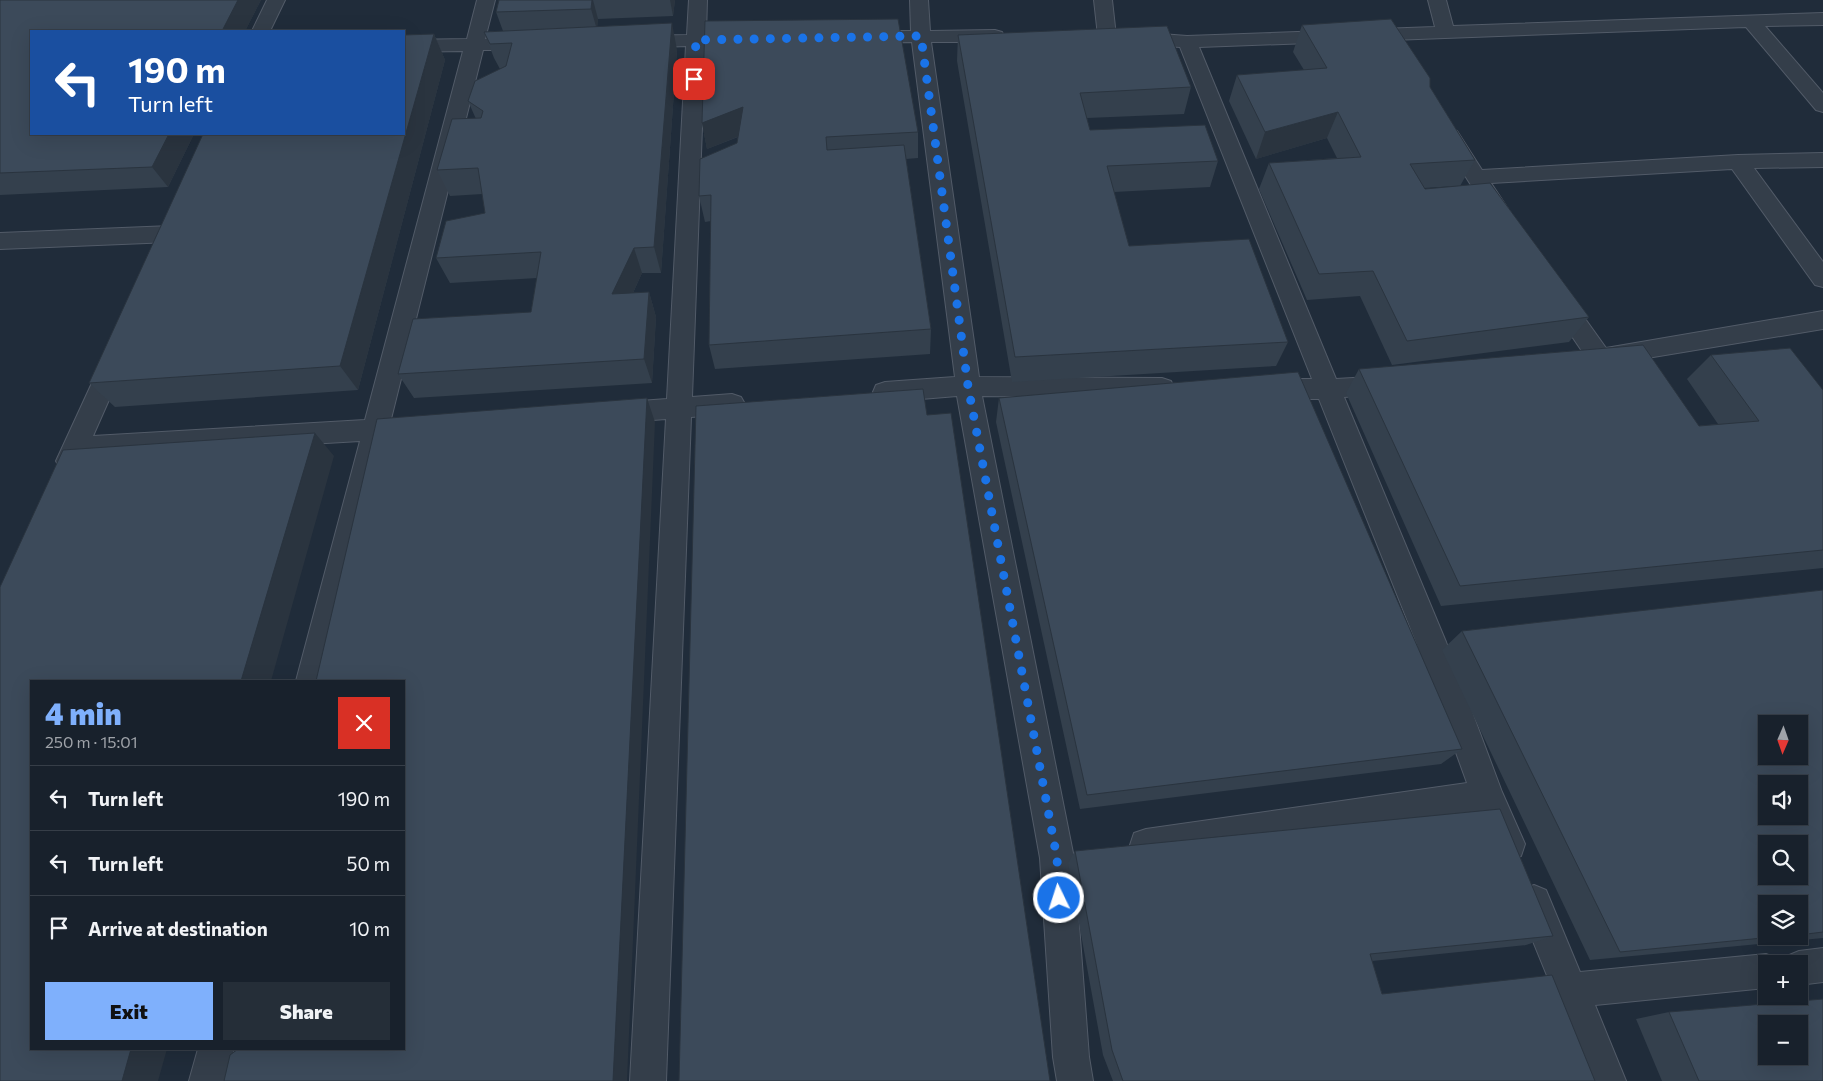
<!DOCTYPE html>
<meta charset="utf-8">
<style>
:root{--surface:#18212c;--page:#252e38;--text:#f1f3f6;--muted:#9fa3a9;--line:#363e48;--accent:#7fb0fc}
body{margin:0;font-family:Commissioner,sans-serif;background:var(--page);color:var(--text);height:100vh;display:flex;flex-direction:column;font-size:19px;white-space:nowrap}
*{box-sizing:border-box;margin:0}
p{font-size:16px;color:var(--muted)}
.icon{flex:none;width:28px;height:28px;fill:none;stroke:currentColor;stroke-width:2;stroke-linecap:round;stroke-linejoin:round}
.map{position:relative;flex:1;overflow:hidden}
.side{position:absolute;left:30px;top:680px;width:375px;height:370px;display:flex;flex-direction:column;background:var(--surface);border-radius:0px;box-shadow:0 5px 20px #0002,0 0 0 1px var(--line)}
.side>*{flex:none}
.hud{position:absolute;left:30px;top:30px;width:375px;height:105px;border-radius:0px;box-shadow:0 5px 20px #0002,0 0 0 1px var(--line);background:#1a4fa0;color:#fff;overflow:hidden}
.needle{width:32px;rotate:182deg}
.controls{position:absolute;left:1758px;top:715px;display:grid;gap:10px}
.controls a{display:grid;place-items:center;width:50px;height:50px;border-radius:0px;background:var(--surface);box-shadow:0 5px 20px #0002,0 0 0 1px var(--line);font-size:25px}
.pin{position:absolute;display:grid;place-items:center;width:42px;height:42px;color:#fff;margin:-21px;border-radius:10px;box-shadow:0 2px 8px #0006}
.me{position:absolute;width:55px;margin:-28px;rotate:356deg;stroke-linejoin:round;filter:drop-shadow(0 0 4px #0008)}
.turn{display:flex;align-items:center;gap:18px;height:105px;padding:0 15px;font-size:22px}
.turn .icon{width:65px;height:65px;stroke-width:2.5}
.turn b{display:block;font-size:35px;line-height:42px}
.round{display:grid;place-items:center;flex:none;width:52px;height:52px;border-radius:0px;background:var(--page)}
.head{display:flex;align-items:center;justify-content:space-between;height:85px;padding:0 15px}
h1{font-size:30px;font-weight:800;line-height:38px;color:var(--accent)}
.primary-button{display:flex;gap:10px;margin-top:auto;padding:10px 15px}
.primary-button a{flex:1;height:58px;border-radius:0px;background:var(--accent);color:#111;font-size:20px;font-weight:800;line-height:58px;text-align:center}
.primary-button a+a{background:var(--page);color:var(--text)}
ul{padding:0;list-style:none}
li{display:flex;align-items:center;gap:15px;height:65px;padding:0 15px;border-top:1px solid var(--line)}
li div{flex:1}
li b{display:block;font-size:19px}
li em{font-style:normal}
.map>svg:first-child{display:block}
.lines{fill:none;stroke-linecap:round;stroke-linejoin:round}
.minor-casing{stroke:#525b68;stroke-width:2}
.minor{fill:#343e4a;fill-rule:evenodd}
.wall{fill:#34404d;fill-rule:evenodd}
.shaded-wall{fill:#2a343f}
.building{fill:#3c4a5a;stroke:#2a343f;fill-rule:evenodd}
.route{stroke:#1a73e8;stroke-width:9;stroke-dasharray:0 16.2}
</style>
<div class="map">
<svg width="1823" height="1081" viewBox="0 0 1823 1081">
<rect width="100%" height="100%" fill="#202c3a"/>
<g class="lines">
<g class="minor-casing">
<path id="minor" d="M 267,0 L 285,0 L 270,31 L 252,31 Z
M 477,0 L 495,0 L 485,39 L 527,38 L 534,40 L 536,44 L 534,48 L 527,50 L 483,50 L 391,419 L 411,418 L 420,421 L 424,428 L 420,435 L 411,438 L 386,439 L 326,681 L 296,681 L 360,441 L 84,457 L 78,468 L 69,472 L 60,468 L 56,461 L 103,359 L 106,353 L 115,350 L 124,353 L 127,359 L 93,436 L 365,420 L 463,51 L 404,52 L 404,40 L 467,39 Z
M 689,0 L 707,0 L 706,34 L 749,35 L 751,39 L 749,43 L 705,46 L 692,397 L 732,394 L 741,397 L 745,404 L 741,411 L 732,414 L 691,417 L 666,1081 L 630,1081 L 666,419 L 613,423 L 604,420 L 600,413 L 604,406 L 613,403 L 667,399 L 686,46 L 638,48 L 631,46 L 629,42 L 631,38 L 638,36 L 687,35 Z
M 910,0 L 928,0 L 930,31 L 995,30 L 1002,32 L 1004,36 L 1002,40 L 995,42 L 931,42 L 979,377 L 1162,378 L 1171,381 L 1174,388 L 1171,395 L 1162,398 L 982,396 L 1074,858 L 1089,1057 L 1093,1081 L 1057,1081 L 1053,1057 L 1040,858 L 957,396 L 885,402 L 876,399 L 873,392 L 876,385 L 885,382 L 955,377 L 912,42 L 863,43 L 856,41 L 854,37 L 856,33 L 863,31 L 911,31 Z
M 1094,0 L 1112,0 L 1116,36 L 1114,40 L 1100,40 L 1098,36 Z
M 1428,0 L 1446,0 L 1453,26 L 1823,13 L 1823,25 L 1765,26 L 1823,93 L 1823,112 L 1816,110 L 1746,27 L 1199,47 L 1336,379 L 1387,376 L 1396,378 L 1399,385 L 1396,392 L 1387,394 L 1344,397 L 1446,642 L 1502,792 L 1525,844 L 1521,856 L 1509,860 L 1497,856 L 1479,813 L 1146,861 L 1134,857 L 1130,845 L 1134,833 L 1146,829 L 1467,783 L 1416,642 L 1319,399 L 1270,399 L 1261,396 L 1258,389 L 1261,382 L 1270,379 L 1312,379 L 1180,47 L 1135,44 L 1128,42 L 1126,38 L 1128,34 L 1135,32 L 1187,36 L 1435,27 Z
M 1450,130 L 1457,131 L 1482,170 L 1738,155 L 1823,153 L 1823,167 L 1754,168 L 1823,262 L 1823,287 L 1815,285 L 1732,169 L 1491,183 L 1512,215 L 1509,220 L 1501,222 L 1493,220 L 1440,136 L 1443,131 Z
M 171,226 L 179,229 L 182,234 L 179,239 L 171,242 L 0,249 L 0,233 Z
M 1558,290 L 1566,292 L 1606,348 L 1823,311 L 1823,329 L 1599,366 L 1590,363 L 1546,298 L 1550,292 Z
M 1534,885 L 1546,890 L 1580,972 L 1766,954 L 1778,959 L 1780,964 L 1766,964 L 1766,988 L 1595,1005 L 1626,1081 L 1590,1081 L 1517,902 L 1522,890 Z
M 1823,948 L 1823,982 L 1799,985 L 1799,964 L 1783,964 L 1787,956 L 1799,951 Z
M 198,1049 L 234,1049 L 225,1081 L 189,1081 Z"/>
</g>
<use href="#minor" class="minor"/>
</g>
<path class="wall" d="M 0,0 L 261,0 L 245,31 L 31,31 L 194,134 L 168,187 L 0,195 Z
M 499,0 L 675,0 L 673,16 L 598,19 L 597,27 L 677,50 L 661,273 L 642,273 L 633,293 L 649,292 L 656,317 L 652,383 L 414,398 L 398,374 L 531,312 L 537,278 L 450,283 L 436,258 L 485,213 L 482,194 L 450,196 L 437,170 L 476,119 L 468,101 L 500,69 L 494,58 L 484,32 L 503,31 L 496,12 Z
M 1302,25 L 1430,87 L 1475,160 L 1460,186 L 1589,317 L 1569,342 L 1392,365 L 1360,296 L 1307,300 L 1259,189 L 1269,163 L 1337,158 L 1327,138 L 1256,159 L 1229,101 L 1237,75 L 1304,70 L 1293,52 ZM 1456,186 L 1425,189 L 1424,188 Z
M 434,34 L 445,60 L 358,390 L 115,407 L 89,383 Z
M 958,35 L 1191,87 L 1184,114 L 1087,118 L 1090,130 L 1218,161 L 1210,187 L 1114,192 L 1129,246 L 1288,342 L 1276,366 L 1012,382 L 957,61 Z
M 702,123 L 918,132 L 918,158 L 906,159 L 931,329 L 930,354 L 715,369 L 709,345 L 711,221 L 705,222 L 699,196 L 737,143 L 738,137 L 707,149 Z
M 1711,355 L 1823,390 L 1823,568 L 1441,606 L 1346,393 L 1359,369 L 1699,426 L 1718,424 L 1687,379 Z
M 999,398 L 1462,749 L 1441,764 L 1080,809 L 996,422 Z
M 1823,590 L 1823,938 L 1590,960 L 1442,650 L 1462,631 ZM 1799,904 L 1799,936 L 1766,936 Z
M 1075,851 L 1553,936 L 1526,945 L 1372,961 L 1382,994 L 1595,1081 L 1113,1081 L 1103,1055 L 1068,863 Z
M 1669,1012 L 1823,1081 L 1662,1081 L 1636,1019 Z"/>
<path class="shaded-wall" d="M 238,0 L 261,0 L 245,31 L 222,31 Z
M 592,0 L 593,0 L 598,19 L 597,30 L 591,9 Z
M 670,0 L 675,0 L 673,16 Z
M 672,23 L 677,50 L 661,273 L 654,247 Z
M 434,34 L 445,60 L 358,390 L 340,366 Z
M 743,107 L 747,133 L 707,149 L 702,123 Z
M 1338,112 L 1327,138 L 1256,159 L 1265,132 Z
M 169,134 L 194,134 L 168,187 L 152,167 Z
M 634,248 L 642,273 L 621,319 L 612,294 Z
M 649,292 L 656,317 L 652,383 L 644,359 Z
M 647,398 L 655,422 L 627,1081 L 613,1081 Z
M 315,433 L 334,456 L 271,681 L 241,681 Z
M 131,1049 L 167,1049 L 158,1081 L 122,1081 Z"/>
<path class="building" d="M 0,0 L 238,0 L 222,31 L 31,31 L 31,134 L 169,134 L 152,167 L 0,173 Z
M 499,0 L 592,0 L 591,9 L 496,12 Z
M 898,19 L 918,132 L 826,137 L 827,150 L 904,145 L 931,329 L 709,345 L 711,195 L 699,196 L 700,159 L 737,143 L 743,107 L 702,123 L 705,21 Z
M 1391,19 L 1430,78 L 1430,87 L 1475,160 L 1410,164 L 1425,189 L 1490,183 L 1589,317 L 1407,341 L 1373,271 L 1319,274 L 1269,163 L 1361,157 L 1338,112 L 1265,132 L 1237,75 L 1327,68 L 1302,25 Z
M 672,23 L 654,247 L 634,248 L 612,294 L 649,292 L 644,359 L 398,374 L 413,319 L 531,312 L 541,252 L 436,258 L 446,221 L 485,213 L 478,168 L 437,170 L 452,119 L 481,118 L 483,111 L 468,101 L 475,81 L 506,66 L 512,43 L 490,44 L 484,32 Z
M 1167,26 L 1191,87 L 1080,93 L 1090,130 L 1205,125 L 1218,161 L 1107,166 L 1129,246 L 1249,239 L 1288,342 L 1015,357 L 958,35 Z
M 434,34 L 340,366 L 89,383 L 203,134 L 404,134 L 404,35 Z
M 1643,345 L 1699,426 L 1759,421 L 1711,355 L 1790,348 L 1823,390 L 1823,550 L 1460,586 L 1359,369 Z
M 1298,372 L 1462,749 L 1087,795 L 999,398 Z
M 923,389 L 927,415 L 951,413 L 1050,1081 L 679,1081 L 696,406 Z
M 647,398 L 613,1081 L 224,1081 L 230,1055 L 238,1049 L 404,1049 L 404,681 L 316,681 L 377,419 Z
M 315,433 L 241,681 L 31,681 L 31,1049 L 131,1049 L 122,1081 L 0,1081 L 0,587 L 63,450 Z
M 1823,590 L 1823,932 L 1799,935 L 1799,904 L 1766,904 L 1766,936 L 1783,936 L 1620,952 L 1462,631 ZM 1766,724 L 1799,724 L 1799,756 L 1766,756 ZM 1766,784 L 1799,784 L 1799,816 L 1766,816 ZM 1766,844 L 1799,844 L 1799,876 L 1766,876 Z
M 1500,809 L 1553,936 L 1370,954 L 1382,994 L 1552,975 L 1595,1081 L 1123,1081 L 1112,1050 L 1075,851 Z
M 1823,999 L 1823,1081 L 1699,1081 L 1669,1012 ZM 1766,1024 L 1799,1024 L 1799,1056 L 1766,1056 Z"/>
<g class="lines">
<path class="route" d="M 694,79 L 696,40 L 921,36 L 968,386 L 1057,858 L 1059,898"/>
</g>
</svg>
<div class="controls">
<a><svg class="needle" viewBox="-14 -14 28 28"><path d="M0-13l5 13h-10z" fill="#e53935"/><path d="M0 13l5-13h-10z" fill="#9fa3a9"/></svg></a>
<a><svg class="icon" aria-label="sound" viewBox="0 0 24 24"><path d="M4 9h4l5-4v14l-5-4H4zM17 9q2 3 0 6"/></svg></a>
<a><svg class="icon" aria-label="search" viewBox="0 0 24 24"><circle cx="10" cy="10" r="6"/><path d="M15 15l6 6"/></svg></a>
<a><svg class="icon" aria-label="layers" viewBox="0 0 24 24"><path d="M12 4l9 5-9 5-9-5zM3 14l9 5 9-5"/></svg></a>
<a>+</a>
<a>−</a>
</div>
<div class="pin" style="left:694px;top:79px;background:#d93025"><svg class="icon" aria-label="arrive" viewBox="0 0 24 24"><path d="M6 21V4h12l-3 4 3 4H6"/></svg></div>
<svg class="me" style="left:1059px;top:898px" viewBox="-20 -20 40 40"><circle r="17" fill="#1a73e8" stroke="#fff" stroke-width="3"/><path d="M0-11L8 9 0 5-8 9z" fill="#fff"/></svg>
<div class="hud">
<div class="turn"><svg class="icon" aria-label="left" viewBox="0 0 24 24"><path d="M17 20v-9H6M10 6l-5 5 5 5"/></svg><div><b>190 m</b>Turn left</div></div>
</div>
<section class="side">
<div class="head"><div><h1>4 min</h1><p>250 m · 15:01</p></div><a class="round" style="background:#d93025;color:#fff"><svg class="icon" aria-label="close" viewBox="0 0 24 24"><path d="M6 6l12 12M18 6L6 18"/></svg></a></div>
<ul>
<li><svg class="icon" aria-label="left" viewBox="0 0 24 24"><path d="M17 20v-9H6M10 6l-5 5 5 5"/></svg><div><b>Turn left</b></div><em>190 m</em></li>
<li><svg class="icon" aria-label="left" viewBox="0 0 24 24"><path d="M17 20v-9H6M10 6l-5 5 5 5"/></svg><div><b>Turn left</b></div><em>50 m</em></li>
<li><svg class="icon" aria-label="arrive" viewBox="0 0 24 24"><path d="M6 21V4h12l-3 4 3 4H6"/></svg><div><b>Arrive at destination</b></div><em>10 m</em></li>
</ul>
<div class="primary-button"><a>Exit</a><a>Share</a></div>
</section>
</div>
